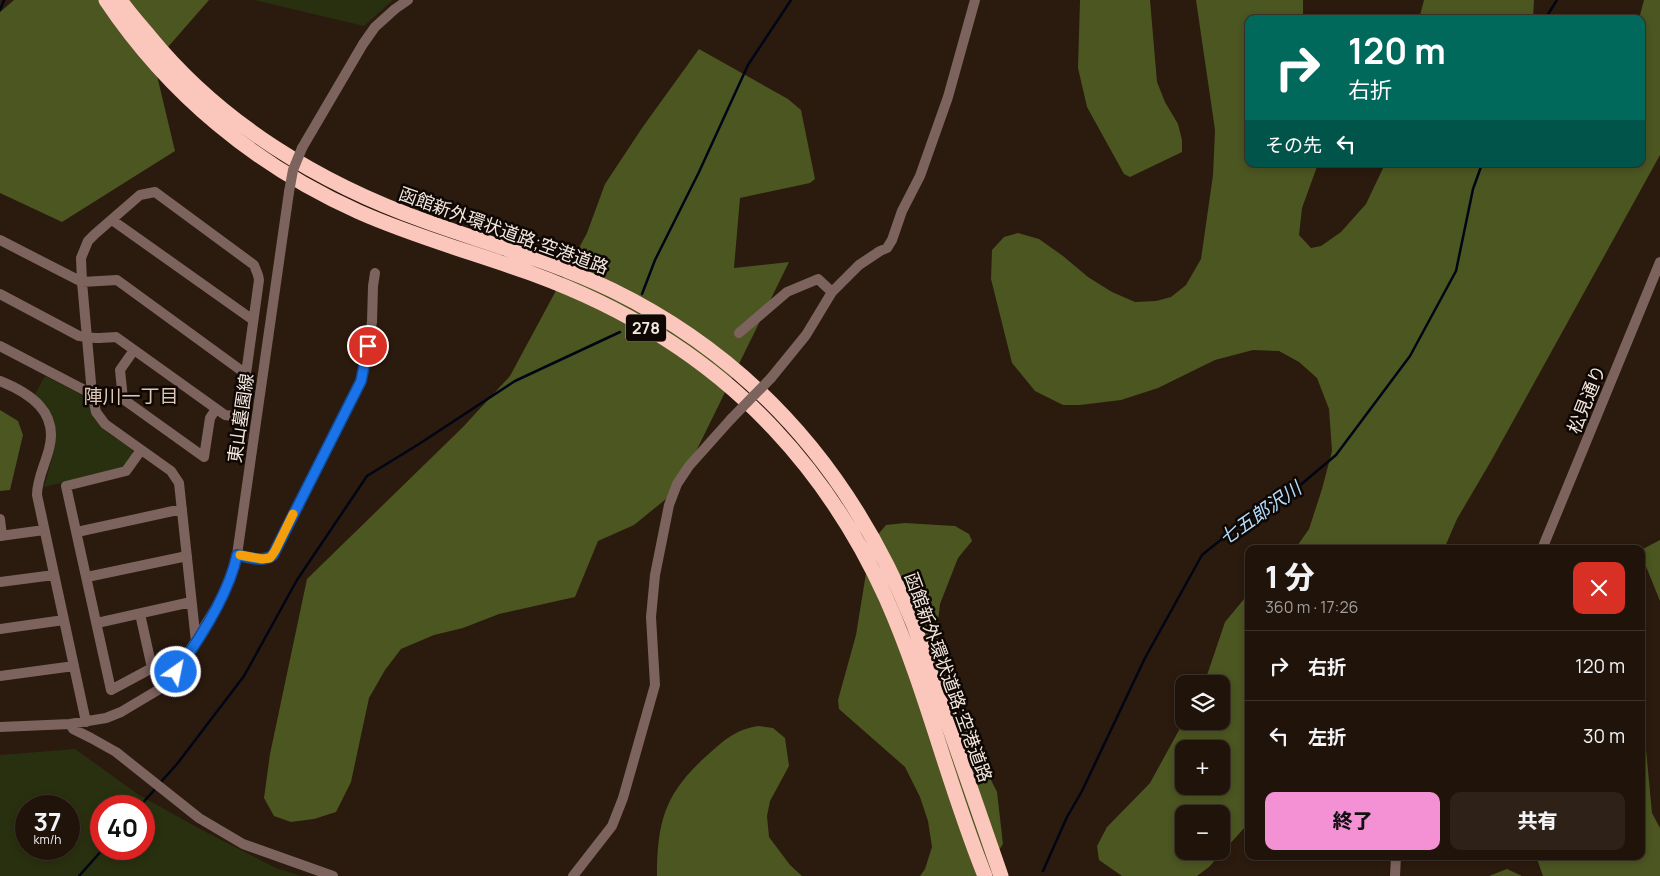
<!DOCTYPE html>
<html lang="ja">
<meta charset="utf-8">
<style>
:root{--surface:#20140a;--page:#2d2118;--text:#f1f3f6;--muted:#a29e9c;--line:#3d332b;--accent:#f491d4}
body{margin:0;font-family:Manrope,"Noto Sans JP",sans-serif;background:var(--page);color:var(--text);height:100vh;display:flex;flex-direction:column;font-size:19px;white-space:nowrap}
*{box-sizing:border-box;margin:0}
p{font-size:16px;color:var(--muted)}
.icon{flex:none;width:28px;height:28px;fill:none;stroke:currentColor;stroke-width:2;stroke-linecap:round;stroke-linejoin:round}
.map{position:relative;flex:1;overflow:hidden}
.panel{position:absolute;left:1245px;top:545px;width:400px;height:315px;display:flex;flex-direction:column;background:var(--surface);border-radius:10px;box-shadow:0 2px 8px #0003,0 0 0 1px var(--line)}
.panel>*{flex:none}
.guide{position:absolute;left:1245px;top:15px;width:400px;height:152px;border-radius:10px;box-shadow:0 2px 8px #0003,0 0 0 1px var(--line);background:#00695c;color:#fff;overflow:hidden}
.buttons{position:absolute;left:1175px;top:675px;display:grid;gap:10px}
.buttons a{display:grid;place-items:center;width:55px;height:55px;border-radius:10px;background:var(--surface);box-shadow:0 2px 8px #0003,0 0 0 1px var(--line);font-size:25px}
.speed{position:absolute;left:15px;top:795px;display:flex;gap:10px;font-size:25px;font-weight:700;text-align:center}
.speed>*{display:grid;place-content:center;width:65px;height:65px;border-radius:50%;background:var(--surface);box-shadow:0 2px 8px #0003,0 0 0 1px var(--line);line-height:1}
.speed small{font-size:12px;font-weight:400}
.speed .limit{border:8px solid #d22;background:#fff;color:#111}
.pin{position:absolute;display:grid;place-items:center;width:42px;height:42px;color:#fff;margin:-21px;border:2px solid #fff;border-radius:50%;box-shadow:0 1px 5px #0007}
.me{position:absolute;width:55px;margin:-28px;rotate:33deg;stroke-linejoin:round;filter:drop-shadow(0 0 4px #0008)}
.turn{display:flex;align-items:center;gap:18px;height:105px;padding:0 20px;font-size:22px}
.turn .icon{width:65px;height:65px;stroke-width:2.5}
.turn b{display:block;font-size:35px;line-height:42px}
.then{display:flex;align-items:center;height:48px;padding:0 20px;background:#0003;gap:10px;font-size:19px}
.round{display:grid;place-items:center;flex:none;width:52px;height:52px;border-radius:10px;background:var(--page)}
.summary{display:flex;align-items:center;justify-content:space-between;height:85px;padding:0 20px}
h1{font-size:30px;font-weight:800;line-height:38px}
.action{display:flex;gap:10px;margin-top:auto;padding:10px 20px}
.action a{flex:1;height:58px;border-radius:10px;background:var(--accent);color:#111;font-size:20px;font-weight:800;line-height:58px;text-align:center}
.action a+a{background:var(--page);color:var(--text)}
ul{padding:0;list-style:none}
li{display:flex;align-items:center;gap:15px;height:70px;padding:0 20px;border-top:1px solid var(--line)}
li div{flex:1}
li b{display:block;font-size:19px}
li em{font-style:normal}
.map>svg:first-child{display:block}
.green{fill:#29300f;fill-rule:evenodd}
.forest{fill:#4b5621;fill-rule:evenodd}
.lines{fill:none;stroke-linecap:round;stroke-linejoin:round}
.stream{stroke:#000615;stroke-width:2.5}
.minor{stroke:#7d635d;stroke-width:10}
.highway{stroke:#fbc6bb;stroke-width:15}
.minor-bridge{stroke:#7d635d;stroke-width:10}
.route-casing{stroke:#114b97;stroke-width:12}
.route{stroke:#1a73e8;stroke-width:9}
.slow{stroke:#f59e0b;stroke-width:9}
.labels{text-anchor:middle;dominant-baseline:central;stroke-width:5;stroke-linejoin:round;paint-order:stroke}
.shield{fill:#0e0703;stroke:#aea49c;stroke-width:1}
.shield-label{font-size:16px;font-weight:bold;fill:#f3e7de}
.street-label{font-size:18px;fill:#f3e7de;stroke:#0e0703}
.neighbourhood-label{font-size:19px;fill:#dec7b7;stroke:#0e0703}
.water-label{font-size:19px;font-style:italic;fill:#b1ddfe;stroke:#0e0703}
</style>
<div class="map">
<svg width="1660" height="876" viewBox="0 0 1660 876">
<rect width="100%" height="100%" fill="#2b1a0e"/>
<path class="green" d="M 254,0 L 393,0 L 364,26 Z
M 45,376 L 84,396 C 90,404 91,414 97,422 C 105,433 121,441 132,449 L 133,455 L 123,468 L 44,487 C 54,451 66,424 35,394 Z
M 75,749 L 139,795 L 202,830 L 276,868 L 301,876 L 0,876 L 0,755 ZM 26,806 L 69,806 L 69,849 L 26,849 ZM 101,806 L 144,806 L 144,849 L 101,849 Z"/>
<path class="forest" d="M 14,0 L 209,0 L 154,63 L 175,151 L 62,222 L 0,193 L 0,12 Z
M 1080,0 L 1150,0 L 1157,82 L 1165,102 L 1178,124 L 1182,140 L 1182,152 L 1130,177 L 1124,174 L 1087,107 L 1078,68 Z
M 1196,0 L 1303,0 L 1303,19 L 1249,19 L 1249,164 L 1318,164 L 1302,208 L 1299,235 L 1311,248 L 1321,246 L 1341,232 L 1366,204 L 1385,164 L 1641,164 L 1641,19 L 1636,19 L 1640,15 L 1644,0 L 1660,0 L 1660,155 L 1491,461 L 1457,519 L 1444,549 L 1295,549 L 1309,529 L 1322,489 L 1332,451 L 1329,409 L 1317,378 L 1299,362 L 1279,351 L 1253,350 L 1215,360 L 1158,388 L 1121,400 L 1080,405 L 1063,405 L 1035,391 L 1012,363 L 991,279 L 992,250 L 1004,237 L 1018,233 L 1039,239 L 1063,256 L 1088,277 L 1112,292 L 1135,302 L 1156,301 L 1171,297 L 1186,285 L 1201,259 L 1213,175 L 1215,130 Z
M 1424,0 L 1534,0 L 1533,19 L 1419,19 Z
M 699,49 L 788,99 L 801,110 L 815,179 L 810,183 L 740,198 L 734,268 L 789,262 L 677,490 L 634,525 L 598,541 L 575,597 L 499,614 L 463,628 L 434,635 L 401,649 L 385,670 L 369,698 L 351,782 L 336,812 L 314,819 L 291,822 L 274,816 L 264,798 L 270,754 L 307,579 L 463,427 L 510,376 L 587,233 L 605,184 L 642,128 Z
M 0,410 L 18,421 L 23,435 L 10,490 L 0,491 Z
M 905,523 L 955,526 L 969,534 L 972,541 L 958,558 L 940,604 L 937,630 L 941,658 L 949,695 L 997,792 L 1003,844 L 982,876 L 920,876 L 925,869 L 932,847 L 928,821 L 920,797 L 905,767 L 839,709 L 838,700 L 856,635 L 868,561 L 875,538 L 886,525 Z
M 1660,540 L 1660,601 L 1641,554 L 1641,550 Z
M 1249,593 L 1249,818 L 1246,826 L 1209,867 L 1197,876 L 1122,876 L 1099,860 L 1097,846 L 1107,827 L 1150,783 L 1184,721 L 1221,721 L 1221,684 L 1204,684 L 1225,622 ZM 1184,749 L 1221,749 L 1221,786 L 1184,786 ZM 1184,814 L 1221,814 L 1221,851 L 1184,851 Z
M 1642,707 L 1652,813 L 1660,828 L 1660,876 L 1543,876 L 1536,856 L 1641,856 L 1641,711 Z
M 759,726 L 773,728 L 785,738 L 789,766 L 770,801 L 767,816 L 769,837 L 790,865 L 802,876 L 657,876 C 657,817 667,790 712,751 C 728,737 738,729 759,726 Z
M 1507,869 L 1522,876 L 1489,876 Z"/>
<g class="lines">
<path class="stream" d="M 0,10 L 4,0
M 1545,19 L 1557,0
M 642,294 L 655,260 L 699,172 L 748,65 L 791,0
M 160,783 L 177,764 L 244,676 L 297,580 L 367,476 L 419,444 L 515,381 L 620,332
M 140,806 L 156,788
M 1043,871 L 1067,817 L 1082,791 L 1145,658 L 1202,555 L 1238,526 L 1286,497 L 1336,455 L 1410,356 L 1456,271 L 1473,189 L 1482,164
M 79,876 L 103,849"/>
<path class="minor" d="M 302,148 L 363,44 L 375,27 L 395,9 L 408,0
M 112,220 L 253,320
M 0,240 L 82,282 L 117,280 L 246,374
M 0,294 L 79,336 C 92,339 102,338 116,337 L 225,415 L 240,417 L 259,280 L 258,275 L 254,265 L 155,192 L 140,195 L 95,234 L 88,241 L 81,258 L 82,282 L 92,394 L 96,412 L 105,424 L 171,471 L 179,483 L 196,642
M 739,333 L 787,292 L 818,279 L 832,292
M 0,346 L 92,394
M 134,350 L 120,370 L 123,399 L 204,457 L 210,418 L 216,409
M 771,378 L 806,335 L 832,292 L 859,265 L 880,251 L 887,248 L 892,240 L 902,211 L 920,176 L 948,97 L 975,0
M 0,381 C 30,393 59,412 49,449 C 45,465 37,479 37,495 L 86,722
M 0,519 L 2,536
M 77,532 L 182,509
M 0,536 L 44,530
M 1542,549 L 1660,262
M 237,555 C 248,557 263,563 273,555 L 361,381 L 372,322 L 373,286 L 375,273
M 87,577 L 187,556
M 0,582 L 54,575
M 140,614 L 152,668 L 111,690 L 66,486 L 126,471 L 141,450
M 97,623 L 191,602
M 0,629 L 64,620
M 0,676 L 74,666
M 70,724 L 73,729 L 91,738 L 116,752 L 199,818 L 243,844 L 333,876
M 0,727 L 70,724 L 106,718 L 121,712 L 158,690 L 170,680 L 182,663 L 221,599 L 232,574 L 237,555 L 289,192
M 573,876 L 612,826 L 623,798 L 655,685 L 651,617 L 655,575 L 669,505 L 677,484 L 689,466 L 731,419
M 1395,876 L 1396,856"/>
<path class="highway" d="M 106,0 C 169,94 256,166 359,212 C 415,237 475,253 533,274 C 623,307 708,358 774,429 C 820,478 858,536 886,598 C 926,688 948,785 985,876
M 120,0 C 129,13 140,25 150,37 C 221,124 321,184 425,221 C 488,244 552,261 612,290 C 757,361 855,478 914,625 L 1001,876"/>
<path class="minor-bridge" d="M 289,192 L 293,170 L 302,148
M 731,419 L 771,378"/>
</g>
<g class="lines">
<g class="route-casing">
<path id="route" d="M 176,672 C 199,640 229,594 237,555 C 248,557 263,563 273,555 L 361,381 L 368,346"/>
</g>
<use href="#route" class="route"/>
<path class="slow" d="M 240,555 L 262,559 L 270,558 L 275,551 L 293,514"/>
</g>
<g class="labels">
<rect class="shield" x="626" y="314.5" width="40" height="27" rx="4"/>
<g class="shield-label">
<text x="646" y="328">278</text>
</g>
<g class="street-label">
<text transform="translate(504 230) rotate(20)">函館新外環状道路;空港道路</text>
<text transform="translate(1586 399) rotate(-68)">松見通り</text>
<text transform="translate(240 418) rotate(-82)">東山墓園線</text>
<text transform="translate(949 677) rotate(70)">函館新外環状道路;空港道路</text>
</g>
<g class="neighbourhood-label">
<text x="131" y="396">陣川一丁目</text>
</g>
<g class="water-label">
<text transform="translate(1260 513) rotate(-35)">七五郎沢川</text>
</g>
</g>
</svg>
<div class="buttons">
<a><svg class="icon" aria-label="layers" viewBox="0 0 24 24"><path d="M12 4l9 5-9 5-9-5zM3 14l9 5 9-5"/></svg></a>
<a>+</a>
<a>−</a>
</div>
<div class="speed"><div>37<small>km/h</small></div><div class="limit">40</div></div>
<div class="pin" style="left:368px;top:346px;background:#d93025"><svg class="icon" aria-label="arrive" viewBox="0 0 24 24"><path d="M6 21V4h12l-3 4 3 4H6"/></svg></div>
<svg class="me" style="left:176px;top:672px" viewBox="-20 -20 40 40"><circle r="17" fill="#1a73e8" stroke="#fff" stroke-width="3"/><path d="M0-11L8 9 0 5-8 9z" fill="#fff"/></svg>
<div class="guide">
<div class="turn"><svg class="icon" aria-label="right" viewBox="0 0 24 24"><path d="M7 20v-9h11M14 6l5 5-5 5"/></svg><div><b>120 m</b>右折</div></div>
<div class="then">その先<svg class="icon" aria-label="left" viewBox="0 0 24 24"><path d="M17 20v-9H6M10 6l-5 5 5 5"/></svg></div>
</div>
<section class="panel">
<div class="summary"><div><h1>1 分</h1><p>360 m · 17:26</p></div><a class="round" style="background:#d93025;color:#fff"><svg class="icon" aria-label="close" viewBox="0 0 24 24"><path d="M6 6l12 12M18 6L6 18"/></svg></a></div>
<ul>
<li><svg class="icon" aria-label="right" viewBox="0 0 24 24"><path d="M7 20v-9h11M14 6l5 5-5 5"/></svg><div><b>右折</b></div><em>120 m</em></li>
<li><svg class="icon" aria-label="left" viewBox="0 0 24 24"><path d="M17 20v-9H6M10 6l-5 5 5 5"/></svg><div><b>左折</b></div><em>30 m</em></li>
</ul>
<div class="action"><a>終了</a><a>共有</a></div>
</section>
</div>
